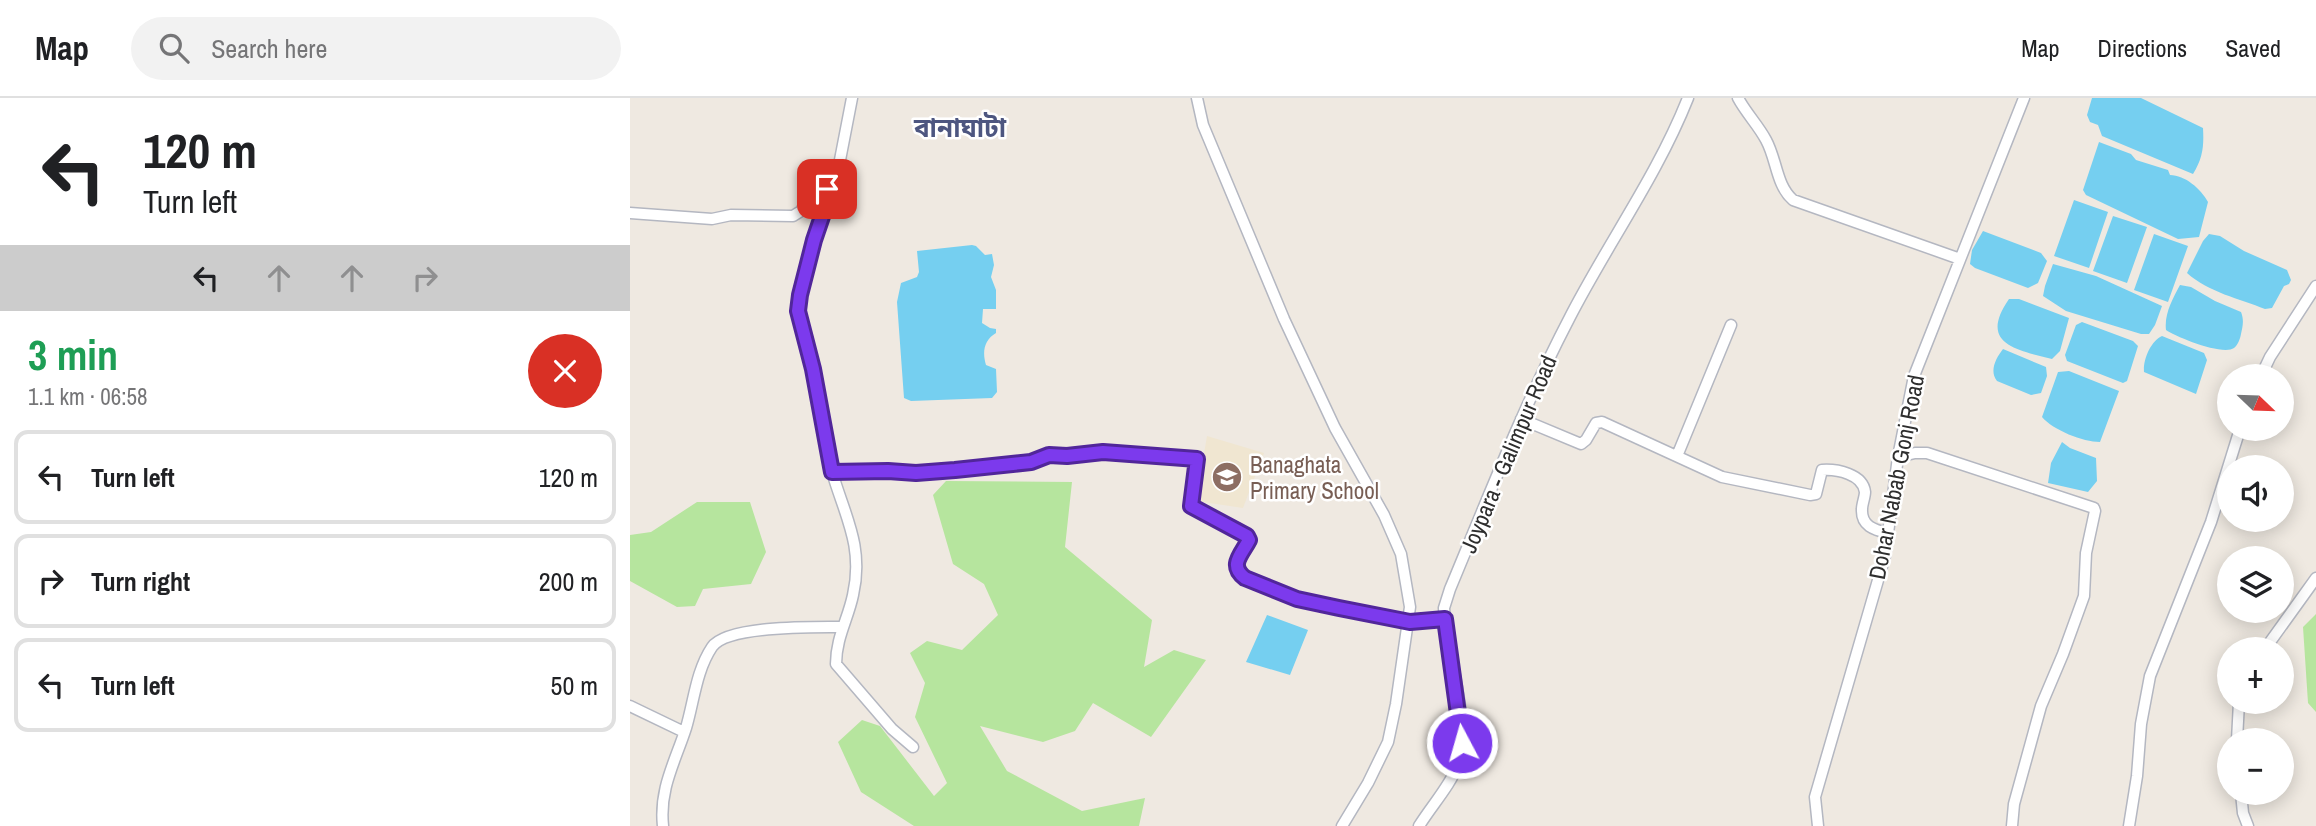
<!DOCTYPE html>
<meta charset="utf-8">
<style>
:root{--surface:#fff;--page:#f2f2f2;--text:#202124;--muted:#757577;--line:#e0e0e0}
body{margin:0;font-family:"Archivo Narrow","Noto Sans Bengali",sans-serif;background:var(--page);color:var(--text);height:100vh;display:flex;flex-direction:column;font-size:26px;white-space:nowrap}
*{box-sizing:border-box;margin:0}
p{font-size:23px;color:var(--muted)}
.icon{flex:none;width:38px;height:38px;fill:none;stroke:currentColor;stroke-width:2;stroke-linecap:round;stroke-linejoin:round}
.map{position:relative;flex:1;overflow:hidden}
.drawer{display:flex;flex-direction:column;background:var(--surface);width:630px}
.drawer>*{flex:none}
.hud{background:#fff;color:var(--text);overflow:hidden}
.needle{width:46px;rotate:113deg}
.tools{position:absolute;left:1587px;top:266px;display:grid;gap:14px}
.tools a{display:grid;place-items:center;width:77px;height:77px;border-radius:50%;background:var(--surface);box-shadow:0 4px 18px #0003;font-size:35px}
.pin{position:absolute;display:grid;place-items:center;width:60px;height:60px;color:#fff;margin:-30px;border-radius:14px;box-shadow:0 4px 10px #0006}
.me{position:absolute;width:77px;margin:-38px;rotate:354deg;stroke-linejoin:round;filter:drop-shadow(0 0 5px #0008)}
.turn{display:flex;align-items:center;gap:24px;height:147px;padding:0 28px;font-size:32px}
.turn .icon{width:91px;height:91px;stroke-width:2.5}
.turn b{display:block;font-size:49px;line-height:60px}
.lanes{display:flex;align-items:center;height:66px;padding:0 28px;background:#0003;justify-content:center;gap:35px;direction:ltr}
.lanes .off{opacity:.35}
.round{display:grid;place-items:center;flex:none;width:74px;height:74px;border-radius:37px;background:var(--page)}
.summary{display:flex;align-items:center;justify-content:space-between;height:119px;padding:0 28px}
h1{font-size:42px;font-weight:700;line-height:52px;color:#1e9e55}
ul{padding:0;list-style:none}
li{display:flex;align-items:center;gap:21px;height:94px;margin:0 14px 10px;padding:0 14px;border:4px solid var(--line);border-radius:14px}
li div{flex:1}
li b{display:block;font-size:26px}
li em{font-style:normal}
header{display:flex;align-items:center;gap:42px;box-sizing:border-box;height:98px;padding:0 35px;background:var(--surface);border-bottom:2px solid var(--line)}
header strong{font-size:33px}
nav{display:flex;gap:38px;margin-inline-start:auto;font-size:24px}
.search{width:490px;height:63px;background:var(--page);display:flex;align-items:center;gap:18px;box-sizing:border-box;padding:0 24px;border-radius:38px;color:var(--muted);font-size:26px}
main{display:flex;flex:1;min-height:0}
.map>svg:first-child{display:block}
.education{fill:#f0e6d1}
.green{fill:#b6e59e}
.water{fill:#75cff0}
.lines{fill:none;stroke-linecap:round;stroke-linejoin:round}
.minor-casing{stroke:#b4b7c1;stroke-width:13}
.minor{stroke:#fff;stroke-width:10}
.route-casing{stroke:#51269a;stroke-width:18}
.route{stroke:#7c3aed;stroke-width:12}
.labels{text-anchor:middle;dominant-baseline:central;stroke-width:5;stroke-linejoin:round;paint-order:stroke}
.street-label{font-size:23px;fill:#2e2e2e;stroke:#fff}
.education-label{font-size:23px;fill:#785e54;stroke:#fff;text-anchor:start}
.quarter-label{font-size:26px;font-weight:bold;fill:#4d5680;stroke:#fff}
</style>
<header>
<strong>Map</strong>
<div class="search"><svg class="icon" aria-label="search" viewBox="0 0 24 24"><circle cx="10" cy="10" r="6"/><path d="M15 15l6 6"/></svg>Search here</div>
<nav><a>Map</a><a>Directions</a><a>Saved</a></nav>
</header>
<main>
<section class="drawer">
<div class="hud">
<div class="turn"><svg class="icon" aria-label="left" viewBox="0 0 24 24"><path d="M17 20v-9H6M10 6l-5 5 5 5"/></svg><div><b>120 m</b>Turn left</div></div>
<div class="lanes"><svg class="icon" aria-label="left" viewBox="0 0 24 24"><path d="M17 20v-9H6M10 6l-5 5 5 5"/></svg><svg class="icon off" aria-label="ahead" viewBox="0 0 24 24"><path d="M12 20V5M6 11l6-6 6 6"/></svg><svg class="icon off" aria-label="ahead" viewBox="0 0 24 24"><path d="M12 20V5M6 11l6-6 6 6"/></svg><svg class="icon off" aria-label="right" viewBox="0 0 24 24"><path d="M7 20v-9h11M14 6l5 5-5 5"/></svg></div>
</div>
<div class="summary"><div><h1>3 min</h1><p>1.1 km · 06:58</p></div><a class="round" style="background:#d93025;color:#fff"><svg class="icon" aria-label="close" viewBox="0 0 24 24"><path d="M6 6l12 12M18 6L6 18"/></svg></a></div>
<ul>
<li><svg class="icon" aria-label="left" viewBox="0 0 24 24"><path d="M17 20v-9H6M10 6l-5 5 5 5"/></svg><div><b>Turn left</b></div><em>120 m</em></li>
<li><svg class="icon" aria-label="right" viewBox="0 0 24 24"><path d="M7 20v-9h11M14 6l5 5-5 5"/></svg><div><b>Turn right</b></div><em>200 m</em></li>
<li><svg class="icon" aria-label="left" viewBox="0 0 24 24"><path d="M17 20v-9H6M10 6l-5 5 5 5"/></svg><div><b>Turn left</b></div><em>50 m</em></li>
</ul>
</section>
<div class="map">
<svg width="1686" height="728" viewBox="0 0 1686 728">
<rect width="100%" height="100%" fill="#efe9e1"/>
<path class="education" d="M 577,338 L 634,355 L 613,410 L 566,403 Z"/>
<path class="green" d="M 316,383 L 442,384 L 435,449 L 522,522 L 514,569 L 544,552 L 576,562 L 521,639 L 463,605 L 445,633 L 413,644 L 350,628 L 377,673 L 452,713 L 515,700 L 509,728 L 284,728 L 231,694 L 208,644 L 232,622 L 250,628 L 304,698 L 317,685 L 285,619 L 295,585 L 280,555 L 297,543 L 332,552 L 368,517 L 354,486 L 323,466 L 303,397 Z
M 67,404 L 120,404 L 136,454 L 121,486 L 73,491 L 65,508 L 47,509 L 0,483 L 0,437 L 21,434 Z
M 1686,516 L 1686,614 L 1678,605 L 1673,529 Z"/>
<path class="water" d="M 1462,0 L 1511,0 L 1573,30 C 1574,48 1573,60 1563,76 L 1472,38 L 1468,27 L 1460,24 L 1457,17 Z
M 1469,44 L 1501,56 L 1506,62 L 1538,72 L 1540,77 C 1555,77 1571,91 1578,104 L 1569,139 L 1548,141 L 1456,97 L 1453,92 Z
M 1444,102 L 1478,114 L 1459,170 L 1424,158 Z
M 1483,118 L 1517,129 L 1497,185 L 1463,173 Z
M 1353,133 L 1411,155 L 1417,163 L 1408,185 L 1398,190 L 1345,170 L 1340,166 L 1342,152 Z
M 1524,136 L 1558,148 L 1538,204 L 1504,192 Z
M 1579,136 L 1590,138 L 1614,153 L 1657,172 L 1661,182 L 1659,186 L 1654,188 L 1642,210 L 1635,211 C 1610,201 1578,194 1557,175 L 1573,143 Z
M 342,147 L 346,148 L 355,157 L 362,156 L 364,167 L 361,179 L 366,192 L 366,211 L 353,211 L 352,225 L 360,230 L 366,231 L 366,235 C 354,242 352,254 356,267 L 366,271 L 367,294 L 362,300 L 281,303 L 274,300 L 267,204 L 271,185 L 287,179 L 289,174 L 287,153 Z
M 1423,166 L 1466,178 L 1532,208 L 1525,227 L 1519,236 L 1511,236 L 1436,213 L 1413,198 L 1415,188 Z
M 1550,187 L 1561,189 L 1585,203 L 1611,214 C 1614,222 1613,227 1611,236 C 1610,241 1608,247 1604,250 C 1593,258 1546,239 1536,232 C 1534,216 1543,200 1550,187 Z
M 1379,201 L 1389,201 L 1439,220 L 1430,253 L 1422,261 C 1386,252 1348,246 1379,201 Z
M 1452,224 L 1503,243 L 1508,248 L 1497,283 L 1493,285 L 1437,263 L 1435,257 L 1446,227 Z
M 1532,238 L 1574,255 L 1577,262 L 1566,296 L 1514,274 C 1513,261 1521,243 1532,238 Z
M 1373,251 L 1416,269 L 1417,278 L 1411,295 L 1401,297 L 1367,283 C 1359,273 1366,260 1373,251 Z
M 1439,273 L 1489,293 L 1470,344 C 1453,344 1423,332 1412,319 L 1428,274 Z
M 1432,344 L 1440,350 L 1466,360 L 1467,383 L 1458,394 L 1418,385 L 1421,365 Z
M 637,517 L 678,532 L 660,577 L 616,564 Z"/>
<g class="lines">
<g class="minor-casing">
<path id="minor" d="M 222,0 L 210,62 L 184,142 L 170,196 L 168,213 L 183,271 L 202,374 L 258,373 L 286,375 L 325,372 L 402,364 L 419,357 L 437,358 L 473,354 L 567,361 L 561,408 L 607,430 L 617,438 C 620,454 592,463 615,479 L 667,501 L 709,510 L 780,524 L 815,521
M 567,0 L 573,27 L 654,221 L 705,330 L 754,417 L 771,456 L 780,509 L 766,606 L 758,644 L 738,685 L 712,728
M 1108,0 C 1116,15 1128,27 1136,42 C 1147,62 1146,87 1163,102 L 1330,161
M 0,115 L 82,121 L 101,117 L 163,118 L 171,113 L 184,89 L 201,92
M 1631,278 L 1640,259 L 1686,188
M 891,321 L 951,346 L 956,342 L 966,325 L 972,324 L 1092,379 L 1180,397 L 1186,396 L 1192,372 C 1207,371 1233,376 1235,394 C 1235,399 1232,406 1232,411 C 1231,428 1244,432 1258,435
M 1047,358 L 1101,227
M 1268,359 L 1285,355 L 1297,355 L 1464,410 L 1465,413 L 1456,455 L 1454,498 L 1433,556 L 1411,608 L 1384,706 L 1382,728
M 202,374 C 215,418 234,449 223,497 C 218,521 206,540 206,566 L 262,631 L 283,649
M 1635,551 L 1686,480
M 0,608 L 54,634
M 1607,642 L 1609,604
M 1611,695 L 1613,715 L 1618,728
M 33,728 C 29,691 45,664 56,630 C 64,603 66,573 82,549 C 97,527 186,529 212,529
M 789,728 C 802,707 820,688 829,665 C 842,633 816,548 814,510 L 820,491 C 858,400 894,307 940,219 C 978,145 1027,78 1058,0
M 1188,728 L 1185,699 L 1255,458 L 1268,359 L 1284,278 L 1394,0
M 1499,728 L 1507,678 L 1511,626 L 1520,578 L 1581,424 L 1610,331"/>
</g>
<use href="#minor" class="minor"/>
</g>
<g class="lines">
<g class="route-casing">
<path id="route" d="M 197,91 L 201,92 L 184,142 L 170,197 L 168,213 L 183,271 L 202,374 L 258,373 L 286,375 L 325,372 L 401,364 L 419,357 L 437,358 L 473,354 L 567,361 L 561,408 L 617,438 L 619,442 C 612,456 598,467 615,480 L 667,501 L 709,510 L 780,524 L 815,521 L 832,645"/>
</g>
<use href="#route" class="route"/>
</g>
<defs>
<g id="school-disc" transform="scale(1.575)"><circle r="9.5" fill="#8d6e63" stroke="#fff"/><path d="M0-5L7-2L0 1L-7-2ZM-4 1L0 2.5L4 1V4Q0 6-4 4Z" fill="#fff"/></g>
</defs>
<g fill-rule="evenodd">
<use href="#school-disc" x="597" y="379"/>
</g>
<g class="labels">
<g class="street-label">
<text transform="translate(878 356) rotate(-67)">Joypara - Galimpur Road</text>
<text transform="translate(1266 379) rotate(-79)">Dohar Nabab Gonj Road</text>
</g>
<g class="education-label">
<text x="620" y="366">Banaghata<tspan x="620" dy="26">Primary School</tspan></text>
</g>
<g class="quarter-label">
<text x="330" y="29">বানাঘাটা</text>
</g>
</g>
</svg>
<div class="tools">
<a><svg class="needle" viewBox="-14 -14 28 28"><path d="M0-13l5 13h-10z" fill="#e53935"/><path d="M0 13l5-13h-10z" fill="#757577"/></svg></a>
<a><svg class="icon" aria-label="sound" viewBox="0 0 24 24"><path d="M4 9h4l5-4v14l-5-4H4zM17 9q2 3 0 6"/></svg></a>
<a><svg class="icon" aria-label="layers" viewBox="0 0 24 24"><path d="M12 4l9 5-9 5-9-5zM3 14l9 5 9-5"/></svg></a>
<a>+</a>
<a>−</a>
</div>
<div class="pin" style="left:197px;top:91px;background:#d93025"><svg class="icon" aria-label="arrive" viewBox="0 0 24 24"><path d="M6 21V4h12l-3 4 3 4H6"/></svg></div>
<svg class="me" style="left:832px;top:645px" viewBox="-20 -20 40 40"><circle r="17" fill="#7c3aed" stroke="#fff" stroke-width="3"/><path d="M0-11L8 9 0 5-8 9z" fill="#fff"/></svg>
</div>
</main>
